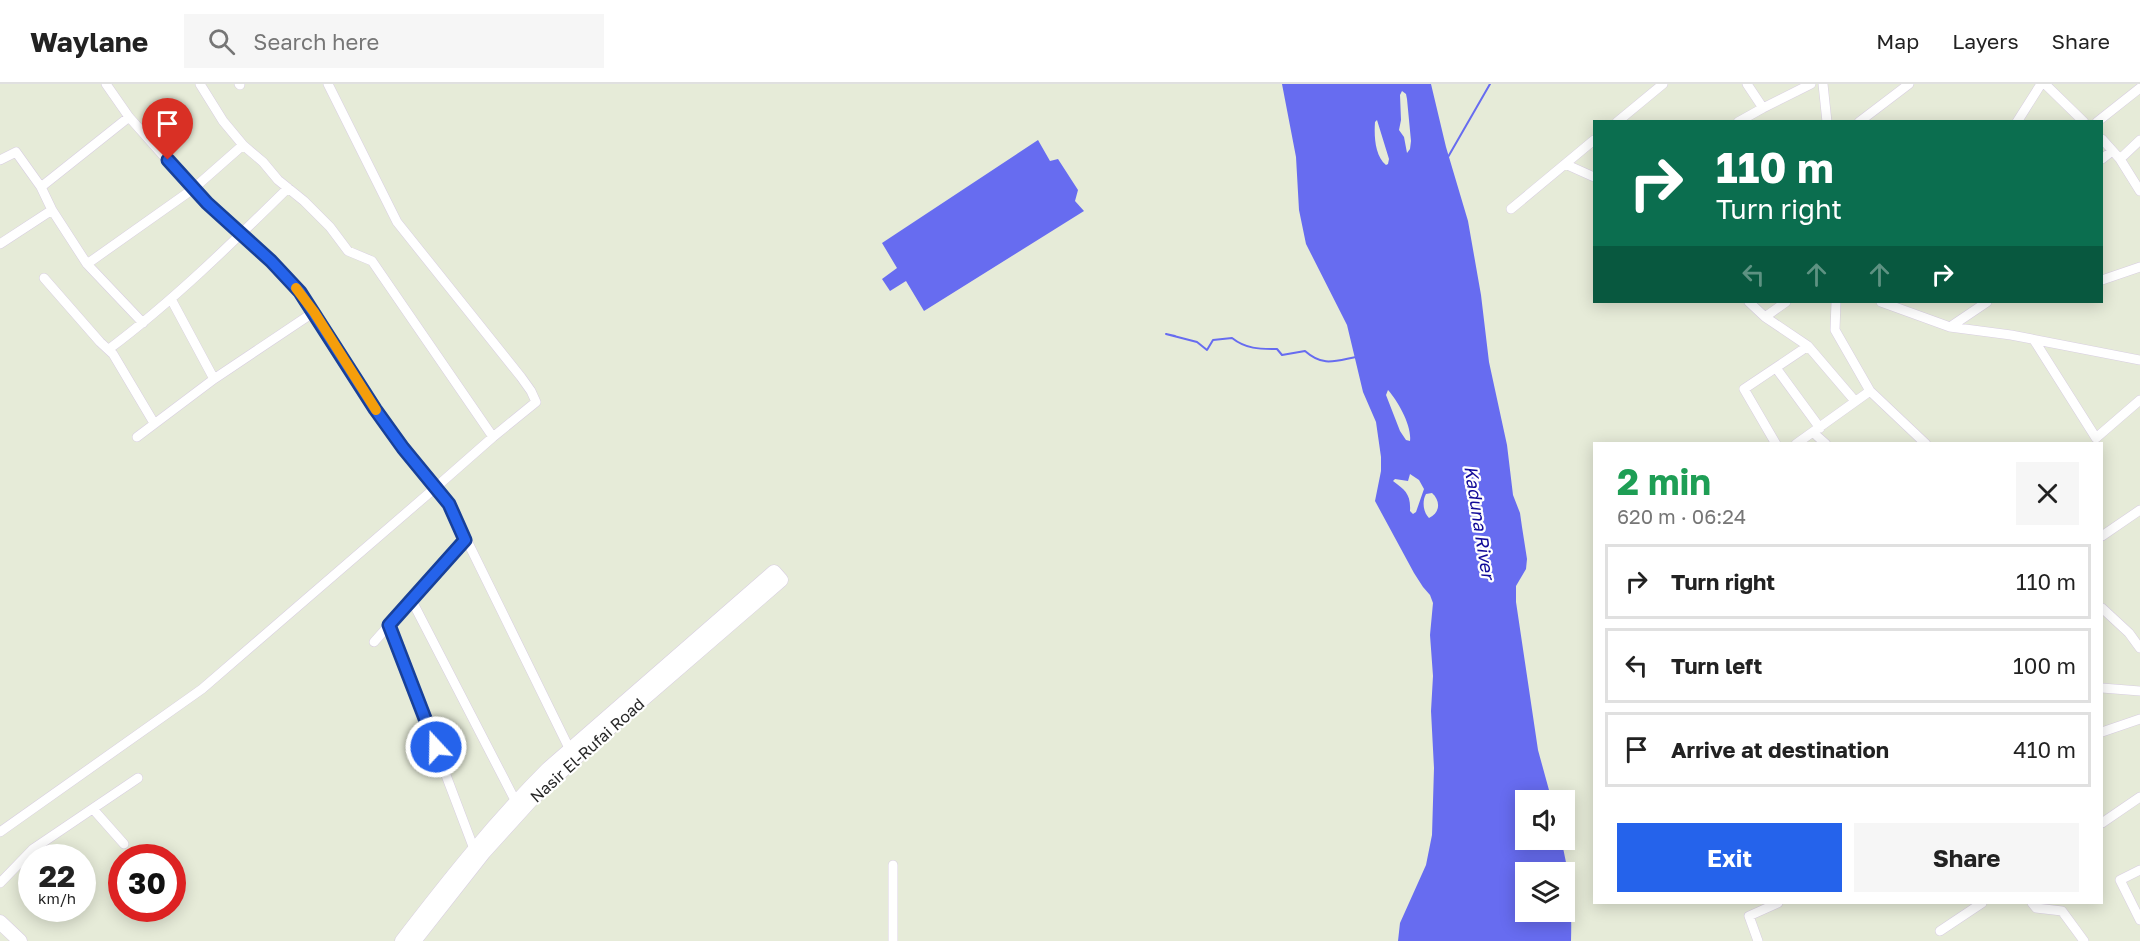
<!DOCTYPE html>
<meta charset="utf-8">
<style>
:root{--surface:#fff;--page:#f6f6f6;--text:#222;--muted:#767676;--line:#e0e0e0;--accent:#2563eb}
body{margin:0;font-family:"Golos Text",sans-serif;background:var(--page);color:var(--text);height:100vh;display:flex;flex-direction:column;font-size:22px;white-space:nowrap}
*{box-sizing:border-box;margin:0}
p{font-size:20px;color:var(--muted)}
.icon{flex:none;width:33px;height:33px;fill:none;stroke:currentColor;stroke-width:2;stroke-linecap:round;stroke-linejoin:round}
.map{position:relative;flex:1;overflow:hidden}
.drawer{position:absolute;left:1593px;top:358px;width:510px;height:462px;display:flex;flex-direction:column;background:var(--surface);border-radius:0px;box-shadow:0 3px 15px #0003}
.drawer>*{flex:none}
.guide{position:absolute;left:1593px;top:36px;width:510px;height:183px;border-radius:0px;box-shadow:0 3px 15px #0003;background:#0b6e4f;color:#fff;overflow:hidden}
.tools{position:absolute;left:1515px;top:706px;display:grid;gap:12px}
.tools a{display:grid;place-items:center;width:60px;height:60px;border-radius:0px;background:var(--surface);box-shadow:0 3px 15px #0003;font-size:30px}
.speed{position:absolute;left:18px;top:760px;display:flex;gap:12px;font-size:30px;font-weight:700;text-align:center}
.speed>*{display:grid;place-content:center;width:78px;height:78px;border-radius:50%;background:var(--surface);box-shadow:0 3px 15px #0003;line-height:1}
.speed small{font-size:15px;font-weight:400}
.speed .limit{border:9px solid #d22;background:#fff;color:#111}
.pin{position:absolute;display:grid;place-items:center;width:51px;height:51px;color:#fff;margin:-62px -26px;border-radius:50% 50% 50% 0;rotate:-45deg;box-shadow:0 0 6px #0007}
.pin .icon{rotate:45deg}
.me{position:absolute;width:66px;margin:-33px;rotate:339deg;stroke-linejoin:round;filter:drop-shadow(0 0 4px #0008)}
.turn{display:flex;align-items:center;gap:21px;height:126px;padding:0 24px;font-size:27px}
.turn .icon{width:78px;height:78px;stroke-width:2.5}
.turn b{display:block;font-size:42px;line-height:51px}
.lanes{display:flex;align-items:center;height:57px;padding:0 24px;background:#0003;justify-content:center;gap:30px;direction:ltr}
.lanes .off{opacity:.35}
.round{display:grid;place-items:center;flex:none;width:63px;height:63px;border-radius:0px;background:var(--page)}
.summary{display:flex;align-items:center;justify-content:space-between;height:102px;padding:0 24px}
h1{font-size:36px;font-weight:700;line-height:45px;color:#1e9e55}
.button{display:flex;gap:12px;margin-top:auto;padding:12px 24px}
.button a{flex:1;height:69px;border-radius:0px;background:var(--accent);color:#fff;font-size:24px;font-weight:700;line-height:69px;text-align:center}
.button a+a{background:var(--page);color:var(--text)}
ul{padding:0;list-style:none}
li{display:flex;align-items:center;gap:18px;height:75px;margin:0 12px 9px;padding:0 12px;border:3px solid var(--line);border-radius:0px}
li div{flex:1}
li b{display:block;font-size:22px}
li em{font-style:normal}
header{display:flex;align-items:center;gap:36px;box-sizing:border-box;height:84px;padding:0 30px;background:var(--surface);border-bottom:2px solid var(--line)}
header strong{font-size:28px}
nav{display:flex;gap:33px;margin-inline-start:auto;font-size:21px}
.search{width:420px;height:54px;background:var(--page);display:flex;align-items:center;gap:15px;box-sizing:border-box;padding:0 21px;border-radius:0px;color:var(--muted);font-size:22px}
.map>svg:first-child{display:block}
.water{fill:#676cf0;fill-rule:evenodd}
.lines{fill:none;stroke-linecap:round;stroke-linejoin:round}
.stream{stroke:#676cf0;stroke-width:2}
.street-casing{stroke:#d8cee1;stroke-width:10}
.secondary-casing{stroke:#d8cee1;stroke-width:15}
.street{stroke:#fff;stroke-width:9}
.secondary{stroke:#fff;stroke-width:14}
.route-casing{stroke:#184099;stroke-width:15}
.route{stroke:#2563eb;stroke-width:10}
.slow{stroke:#f59e0b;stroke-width:10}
.labels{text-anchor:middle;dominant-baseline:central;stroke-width:4.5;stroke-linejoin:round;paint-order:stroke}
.street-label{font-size:16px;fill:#272727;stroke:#fff}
.water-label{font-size:18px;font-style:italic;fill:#110a98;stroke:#fff}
</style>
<header>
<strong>Waylane</strong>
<div class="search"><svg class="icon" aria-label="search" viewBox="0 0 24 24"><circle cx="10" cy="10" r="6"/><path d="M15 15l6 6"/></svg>Search here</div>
<nav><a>Map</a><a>Layers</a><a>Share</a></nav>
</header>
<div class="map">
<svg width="2140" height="857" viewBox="0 0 2140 857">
<rect width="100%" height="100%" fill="#e6ebd8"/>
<path class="water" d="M 1282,0 L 1431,0 L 1446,63 L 1468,137 L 1481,211 L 1489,278 L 1507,361 L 1513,411 L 1520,429 L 1522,443 L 1527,475 L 1526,485 L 1516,502 L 1516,518 L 1538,666 L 1552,717 L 1526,717 L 1526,756 L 1561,756 C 1570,790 1572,822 1571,857 L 1398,857 L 1400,839 L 1426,781 L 1432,751 L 1434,684 L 1431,627 L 1433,592 L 1430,551 L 1433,519 L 1430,511 L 1423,503 L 1414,489 L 1375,417 L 1381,387 L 1381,373 L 1376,338 L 1363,308 L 1347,241 L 1306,160 L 1299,126 L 1296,73 ZM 1402,7 L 1406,10 L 1407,15 L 1411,57 L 1410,65 L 1407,69 L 1404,53 L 1399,46 L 1401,36 L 1400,11 ZM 1377,36 L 1389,75 L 1388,80 L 1386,81 C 1375,72 1374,53 1375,38 ZM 1388,306 C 1398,317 1412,342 1410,357 L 1406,356 L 1400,347 L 1386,311 ZM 1410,390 L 1419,396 L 1424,405 L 1416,428 L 1413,430 L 1410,427 C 1411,410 1405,406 1393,397 L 1395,395 L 1408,397 ZM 1432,409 C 1441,417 1440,429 1429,434 C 1423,428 1422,417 1426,410 ZM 1526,789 L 1564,789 L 1564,828 L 1526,828 Z
M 1038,56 L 1050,77 L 1058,75 L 1078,106 L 1075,117 L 1084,127 L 924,227 L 906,197 L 890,207 L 882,195 L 897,184 L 882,159 Z"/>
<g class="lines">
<path class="stream" d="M 1448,73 L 1490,0
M 1175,252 L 1166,250 L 1197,258 L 1207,266 L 1213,256 L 1232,254 C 1246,265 1259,265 1277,265 L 1282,271 L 1305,267 C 1323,283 1335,277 1356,273"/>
<g class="street-casing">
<path id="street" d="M 200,0 L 223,37 L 243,61 L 263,78 L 278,96 L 304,117 L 330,143 L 348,167 L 372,177 L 493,353
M 239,0 L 240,1
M 328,0 L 397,138 L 521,293 L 531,307 L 536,318 L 493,353 L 435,404 L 449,420 L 570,666
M 1747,0 L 1763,24 L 1811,0
M 1823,0 L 1827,38
M 2045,0 L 2084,38
M 1617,38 L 1663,0
M 1738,38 L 1763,24
M 1859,38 L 1909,0
M 2017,38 L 2041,0
M 2097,38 L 2140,4
M 2102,55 L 2120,75 L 2140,107
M 2102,75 L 2112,67
M 2120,75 L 2140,56
M 0,76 L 16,68 L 41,103 L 52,126 L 87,180 L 143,239
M 1565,80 L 1594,93
M 41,103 L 129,33
M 1511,125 L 1594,56
M 0,160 L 52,126
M 87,180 L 193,105 L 243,61
M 44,194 L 100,258 L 113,270 L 154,339
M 2102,196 L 2140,183
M 171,215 L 214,295
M 1749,218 L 1765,233 L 1808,262 L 1855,317
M 1836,218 L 1835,246 L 1870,307 L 1926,360
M 1881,218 L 1950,243 L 2011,251 L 2140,276
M 1765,233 L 1786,218
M 1950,243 L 1987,218
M 2034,256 L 2096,354 L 2140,316
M 109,265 C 173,217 231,160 288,104
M 1776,284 L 1820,344
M 1817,352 L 1826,360
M 137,353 L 214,295 L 314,228
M 1776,360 L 1744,305 L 1808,262
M 1796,360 L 1870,307
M 2102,452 L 2140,426
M 411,515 L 516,718
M 2102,524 L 2129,549 L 2140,564
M 389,541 L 474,765
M 374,558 L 465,456
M 2102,604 L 2140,607
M 2102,648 L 2140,635
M 93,725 L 124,760
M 2102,739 L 2140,713
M 0,748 L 202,605 L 435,404 L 375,325 L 300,208 L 271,177 L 193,105 L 129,33 L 106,0
M 893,781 L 893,857
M 2140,786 L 2120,796 L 2140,836
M 0,799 L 33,765 L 138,694
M 2032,819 L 2036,824 L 2062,827 L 2084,857
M 1940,847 L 1982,819
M 1758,857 L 1749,832 L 1778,819"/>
</g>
<g class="secondary-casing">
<path id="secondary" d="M 0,838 L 20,857
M 402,857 C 448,797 494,739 548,685 L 774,488 L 781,496 L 583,667 L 532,715 L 484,768 L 414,857"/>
</g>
<use href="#street" class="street"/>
<use href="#secondary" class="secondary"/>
</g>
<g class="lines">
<g class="route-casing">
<path id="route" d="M 168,76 L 207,119 L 271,177 L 300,208 L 375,325 L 403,364 L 449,420 L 465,456 L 389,541 L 436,663"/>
</g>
<use href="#route" class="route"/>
<path class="slow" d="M 296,204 L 314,228 L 376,326"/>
</g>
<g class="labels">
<g class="street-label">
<text transform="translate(587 666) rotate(-42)">Nasir El-Rufai Road</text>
</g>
<g class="water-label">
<text transform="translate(1480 438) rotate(81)">Kaduna River</text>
</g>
</g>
</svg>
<div class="tools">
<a><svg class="icon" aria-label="sound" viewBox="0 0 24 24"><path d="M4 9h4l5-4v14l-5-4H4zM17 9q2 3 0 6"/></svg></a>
<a><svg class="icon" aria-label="layers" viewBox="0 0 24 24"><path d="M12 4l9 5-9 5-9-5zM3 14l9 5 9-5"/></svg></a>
</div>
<div class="speed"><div>22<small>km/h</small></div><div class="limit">30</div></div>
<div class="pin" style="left:168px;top:76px;background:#d93025"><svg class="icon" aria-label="arrive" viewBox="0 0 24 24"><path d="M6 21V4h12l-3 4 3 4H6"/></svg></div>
<svg class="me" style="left:436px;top:663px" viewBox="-20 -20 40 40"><circle r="17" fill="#2563eb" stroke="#fff" stroke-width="3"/><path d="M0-11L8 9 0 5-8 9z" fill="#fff"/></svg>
<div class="guide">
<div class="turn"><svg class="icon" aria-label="right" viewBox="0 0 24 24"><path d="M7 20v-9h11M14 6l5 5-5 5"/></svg><div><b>110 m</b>Turn right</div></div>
<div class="lanes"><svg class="icon off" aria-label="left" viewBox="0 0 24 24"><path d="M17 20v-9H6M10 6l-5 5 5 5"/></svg><svg class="icon off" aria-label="ahead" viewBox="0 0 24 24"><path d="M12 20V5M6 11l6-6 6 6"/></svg><svg class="icon off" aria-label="ahead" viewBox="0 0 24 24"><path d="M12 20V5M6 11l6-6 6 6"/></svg><svg class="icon" aria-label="right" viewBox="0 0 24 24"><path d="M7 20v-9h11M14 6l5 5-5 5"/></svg></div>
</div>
<section class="drawer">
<div class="summary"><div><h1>2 min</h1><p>620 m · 06:24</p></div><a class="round"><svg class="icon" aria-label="close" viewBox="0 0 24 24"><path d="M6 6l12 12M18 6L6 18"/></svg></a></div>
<ul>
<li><svg class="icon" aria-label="right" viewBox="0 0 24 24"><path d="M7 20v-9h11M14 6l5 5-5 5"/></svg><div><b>Turn right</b></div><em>110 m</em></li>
<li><svg class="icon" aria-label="left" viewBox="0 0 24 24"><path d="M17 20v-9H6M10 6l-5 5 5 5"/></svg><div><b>Turn left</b></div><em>100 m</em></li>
<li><svg class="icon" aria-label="arrive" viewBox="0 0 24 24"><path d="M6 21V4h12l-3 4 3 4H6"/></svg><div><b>Arrive at destination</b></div><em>410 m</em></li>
</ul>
<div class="button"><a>Exit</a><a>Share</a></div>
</section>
</div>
